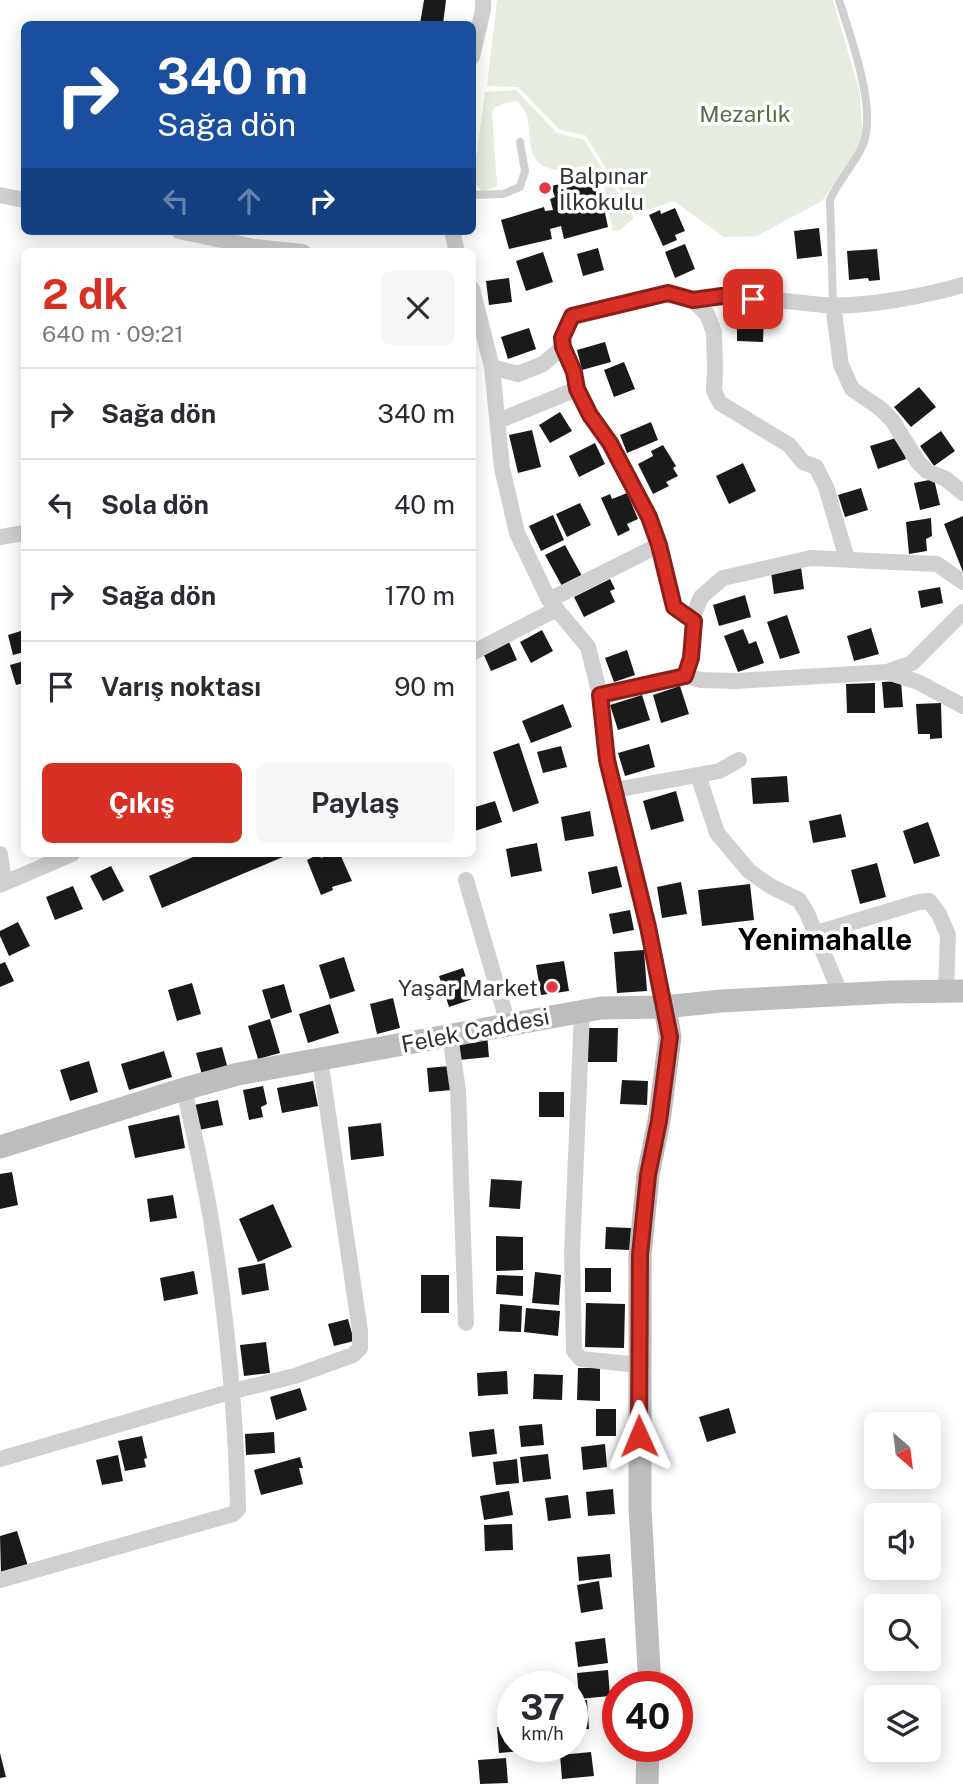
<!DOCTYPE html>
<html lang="tr">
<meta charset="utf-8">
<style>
:root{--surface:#fff;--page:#f7f7f7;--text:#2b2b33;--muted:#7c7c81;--line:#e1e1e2;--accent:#d93025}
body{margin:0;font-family:"Public Sans",sans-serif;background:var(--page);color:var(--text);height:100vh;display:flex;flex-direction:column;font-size:26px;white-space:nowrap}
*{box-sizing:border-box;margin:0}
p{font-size:23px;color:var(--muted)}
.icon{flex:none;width:38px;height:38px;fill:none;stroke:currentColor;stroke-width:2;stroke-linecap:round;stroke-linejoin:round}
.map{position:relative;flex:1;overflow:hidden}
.panel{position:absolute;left:21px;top:248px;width:455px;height:609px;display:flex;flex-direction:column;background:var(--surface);border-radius:10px;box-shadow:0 4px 18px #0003}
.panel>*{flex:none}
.guide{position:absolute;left:21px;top:21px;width:455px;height:214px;border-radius:10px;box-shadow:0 4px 18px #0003;background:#1a4fa0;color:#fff;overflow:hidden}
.needle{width:46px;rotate:152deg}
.fabs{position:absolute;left:864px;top:1412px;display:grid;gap:14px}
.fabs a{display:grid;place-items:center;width:77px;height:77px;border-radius:10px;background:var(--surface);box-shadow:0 4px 18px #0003;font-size:35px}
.speed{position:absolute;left:497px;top:1671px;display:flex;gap:14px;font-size:35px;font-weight:700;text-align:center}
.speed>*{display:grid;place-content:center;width:91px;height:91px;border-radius:50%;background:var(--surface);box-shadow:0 4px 18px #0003;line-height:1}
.speed small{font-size:18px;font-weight:400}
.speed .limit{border:10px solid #d22;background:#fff;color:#111}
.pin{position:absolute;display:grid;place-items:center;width:60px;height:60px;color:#fff;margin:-30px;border-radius:14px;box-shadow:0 4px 10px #0006}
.me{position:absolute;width:77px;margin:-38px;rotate:359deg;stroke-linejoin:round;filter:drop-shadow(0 0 5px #0008)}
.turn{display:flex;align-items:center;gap:24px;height:147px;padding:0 21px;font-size:32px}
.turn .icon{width:91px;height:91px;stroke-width:2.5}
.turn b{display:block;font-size:49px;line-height:60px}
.lanes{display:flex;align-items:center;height:66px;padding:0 21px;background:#0003;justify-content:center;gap:35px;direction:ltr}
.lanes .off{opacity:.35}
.round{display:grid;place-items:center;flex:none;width:74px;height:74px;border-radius:10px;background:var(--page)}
.summary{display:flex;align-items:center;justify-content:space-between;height:119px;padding:0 21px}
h1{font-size:42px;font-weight:700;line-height:52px;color:var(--accent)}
.primary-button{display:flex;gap:14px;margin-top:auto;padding:14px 21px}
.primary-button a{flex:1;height:80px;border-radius:10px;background:var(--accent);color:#fff;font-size:28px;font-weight:700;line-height:80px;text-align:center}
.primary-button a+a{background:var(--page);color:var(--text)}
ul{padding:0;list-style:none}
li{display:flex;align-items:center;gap:21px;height:91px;padding:0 21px;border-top:2px solid var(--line)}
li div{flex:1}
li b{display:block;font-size:26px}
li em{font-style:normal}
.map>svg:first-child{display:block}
.green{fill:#e6ecdf}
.building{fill:#1a1a1a}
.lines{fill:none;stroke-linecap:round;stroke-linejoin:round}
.lane{stroke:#d0d0d0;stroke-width:8}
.street{stroke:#d0d0d0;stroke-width:16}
.secondary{stroke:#bdbdbd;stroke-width:23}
.route-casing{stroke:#8d1f18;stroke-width:18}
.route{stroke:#d93025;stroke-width:12}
.poi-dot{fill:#e63946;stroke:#fff;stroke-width:2.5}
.labels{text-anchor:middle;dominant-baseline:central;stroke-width:7;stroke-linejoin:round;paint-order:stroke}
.park-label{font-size:23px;fill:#56703f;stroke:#fff}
.poi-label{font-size:23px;fill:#333;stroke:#fff;text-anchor:start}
.street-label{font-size:23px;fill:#333;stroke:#fff}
.district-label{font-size:30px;font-weight:bold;fill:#000;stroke:#fff}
</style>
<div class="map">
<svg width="963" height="1784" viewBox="0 0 963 1784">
<rect width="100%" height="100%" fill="#fff"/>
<path class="green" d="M 497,0 L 833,0 L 860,93 L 863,141 L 822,201 L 757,236 L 724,237 L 674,201 L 635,214 L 585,135 L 560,130 L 518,87 L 487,86 Z
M 516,90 L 557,133 L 584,140 L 634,218 L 621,229 L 613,231 L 602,179 L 591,166 C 581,165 574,169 565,170 C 518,171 536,131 524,109 C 522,106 519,104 517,101 L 505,103 L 494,108 L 492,112 L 497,186 L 483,192 L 473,181 L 485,92 Z"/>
<path class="building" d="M 424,0 L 446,0 L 443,24 L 420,24 Z
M 597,176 L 608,227 L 564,239 L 561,226 L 550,229 L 552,239 L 509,249 L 501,220 L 544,207 L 545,211 L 553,210 L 550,199 L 555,197 L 551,186 Z
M 675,208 L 685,231 L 675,235 L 677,240 L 663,246 L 649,215 L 660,210 L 661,214 Z
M 819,228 L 822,256 L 797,259 L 794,231 Z
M 685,244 L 695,269 L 675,278 L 665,252 Z
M 598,248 L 604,270 L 583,276 L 577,254 Z
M 877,249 L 880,280 L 869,281 L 868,278 L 849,280 L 847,251 Z
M 543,252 L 553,282 L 526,291 L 516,261 Z
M 509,278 L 512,302 L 489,305 L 486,281 Z
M 737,316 L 764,316 L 763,342 L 737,341 Z
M 529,328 L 536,349 L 508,359 L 501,337 Z
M 605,342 L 611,362 L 582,370 L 577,350 Z
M 624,362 L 635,389 L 614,397 L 604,370 Z
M 919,387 L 936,407 L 911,427 L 894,407 Z
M 560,412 L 572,431 L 550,443 L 539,425 Z
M 651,422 L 658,440 L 627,453 L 620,435 Z
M 532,430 L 541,467 L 518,473 L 509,435 Z
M 941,431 L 955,451 L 934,466 L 920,446 Z
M 899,437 L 906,459 L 878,469 L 870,446 Z
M 595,443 L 605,464 L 579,477 L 569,456 Z
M 663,445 L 676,466 L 673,468 L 678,476 L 666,482 L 669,486 L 653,494 L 638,464 L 653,456 L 651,451 Z
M 743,463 L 756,491 L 729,504 L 716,476 Z
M 934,479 L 940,505 L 920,510 L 914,483 Z
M 861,488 L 868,510 L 845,517 L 838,495 Z
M 627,493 L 638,519 L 627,524 L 630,530 L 618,536 L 601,498 L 610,494 L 612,499 Z
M 580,503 L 591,525 L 567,537 L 556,514 Z
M 553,515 L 564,540 L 541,551 L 529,526 Z
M 963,516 L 963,572 L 944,524 Z
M 931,518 L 932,536 L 926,539 L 927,551 L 909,554 L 906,522 Z
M 565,545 L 582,576 L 562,586 L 545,555 Z
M 801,567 L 804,589 L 774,594 L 771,572 Z
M 610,579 L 615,589 L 610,591 L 615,602 L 584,617 L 574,597 Z
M 940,587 L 943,603 L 921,608 L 918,591 Z
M 745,595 L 751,617 L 719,626 L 713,605 Z
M 787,615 L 800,653 L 780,659 L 767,622 Z
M 871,628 L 879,654 L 854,661 L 847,636 Z
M 743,629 L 749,644 L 756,641 L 764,663 L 738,672 L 724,636 Z
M 24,630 L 24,652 L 13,655 L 8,635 Z
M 542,630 L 553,651 L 531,663 L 520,642 Z
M 509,642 L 517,660 L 491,671 L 483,653 Z
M 627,650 L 635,675 L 614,682 L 605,658 Z
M 24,661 L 24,683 L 16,685 L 10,665 Z
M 901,681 L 903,707 L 884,708 L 882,682 Z
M 875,683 L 875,713 L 847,713 L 846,684 Z
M 680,686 L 689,714 L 661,723 L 653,695 Z
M 642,695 L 650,720 L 618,730 L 610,705 Z
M 941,703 L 942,738 L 930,739 L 930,734 L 918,734 L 916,704 Z
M 563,704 L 572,727 L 531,743 L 522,721 Z
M 519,743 L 539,803 L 513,812 L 493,752 Z
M 649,744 L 655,767 L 625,776 L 618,753 Z
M 561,746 L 567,767 L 543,773 L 537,752 Z
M 787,776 L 789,802 L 753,804 L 751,778 Z
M 676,791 L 684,821 L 651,830 L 643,801 Z
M 495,801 L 502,822 L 475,831 L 472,822 L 472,808 Z
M 590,811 L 594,836 L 565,841 L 561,817 Z
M 841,814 L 846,837 L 813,843 L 809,821 Z
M 928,822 L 940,856 L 914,864 L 903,831 Z
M 537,843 L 542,871 L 511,877 L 506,849 Z
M 200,854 L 290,854 L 162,908 L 149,876 Z
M 319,854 L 321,858 L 330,854 L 340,854 L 352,881 L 332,887 L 333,890 L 321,895 L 307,860 Z
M 877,863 L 886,897 L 860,904 L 851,870 Z
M 111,866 L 124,891 L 103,901 L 90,876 Z
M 617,866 L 622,887 L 592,894 L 588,872 Z
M 681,882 L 687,914 L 662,918 L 657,887 Z
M 750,884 L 754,920 L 702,926 L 698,890 Z
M 73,886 L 83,909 L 55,920 L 46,897 Z
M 630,910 L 634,930 L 613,934 L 609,914 Z
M 18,922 L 30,946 L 9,956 L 0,936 L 0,931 Z
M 644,950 L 647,991 L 617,993 L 614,952 Z
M 344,957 L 355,991 L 330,999 L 319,965 Z
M 564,961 L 569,991 L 541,995 L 536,965 Z
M 5,962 L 14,981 L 0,987 L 0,964 Z
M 463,968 L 473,999 L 449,1007 L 439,976 Z
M 192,983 L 201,1014 L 177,1021 L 168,990 Z
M 284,984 L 292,1012 L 271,1019 L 262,990 Z
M 393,998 L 400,1028 L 377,1034 L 370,1004 Z
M 330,1004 L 339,1033 L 308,1043 L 299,1014 Z
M 270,1019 L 280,1053 L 258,1059 L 248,1026 Z
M 585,1028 L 618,1028 L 617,1062 L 585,1062 Z
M 487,1034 L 489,1057 L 459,1060 L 457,1036 Z
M 222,1047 L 228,1069 L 202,1075 L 196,1053 Z
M 164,1051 L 172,1077 L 129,1090 L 121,1064 Z
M 89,1061 L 98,1092 L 70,1101 L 60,1070 Z
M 450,1066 L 452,1090 L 429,1092 L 427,1068 Z
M 622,1080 L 648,1081 L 647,1105 L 620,1104 Z
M 313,1081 L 318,1106 L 282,1113 L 277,1088 Z
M 263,1086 L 267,1104 L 261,1107 L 263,1117 L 249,1120 L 243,1090 Z
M 539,1092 L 564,1092 L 564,1117 L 539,1117 Z
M 218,1100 L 223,1125 L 199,1130 L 194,1105 Z
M 179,1115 L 185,1148 L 135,1158 L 128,1126 Z
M 381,1123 L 384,1156 L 351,1160 L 348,1127 Z
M 12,1172 L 18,1205 L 0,1209 L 0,1174 Z
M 491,1179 L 522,1181 L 520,1209 L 489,1207 Z
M 173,1195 L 177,1218 L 150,1222 L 147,1199 Z
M 273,1204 L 292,1247 L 258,1262 L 239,1219 Z
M 606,1227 L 631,1228 L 630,1250 L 605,1249 Z
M 496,1236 L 523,1237 L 523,1270 L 496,1271 Z
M 265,1263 L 269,1290 L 242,1295 L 238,1268 Z
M 585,1268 L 611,1268 L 611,1292 L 585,1292 Z
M 194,1271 L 198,1294 L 164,1301 L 160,1278 Z
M 535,1272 L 561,1275 L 559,1305 L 532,1303 Z
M 421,1275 L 449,1275 L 449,1313 L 421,1313 Z
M 497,1275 L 523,1276 L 523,1296 L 496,1294 Z
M 586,1303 L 625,1304 L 624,1348 L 585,1347 Z
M 500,1304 L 522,1306 L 521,1332 L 499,1331 Z
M 526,1308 L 560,1311 L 558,1336 L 524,1332 Z
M 348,1319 L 354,1341 L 334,1346 L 328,1324 Z
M 266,1342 L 270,1373 L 244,1376 L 240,1345 Z
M 578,1368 L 600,1368 L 600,1401 L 577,1400 Z
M 507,1371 L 508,1394 L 478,1396 L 477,1373 Z
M 534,1374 L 563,1375 L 562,1400 L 533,1399 Z
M 300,1388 L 307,1410 L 276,1420 L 270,1397 Z
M 729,1408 L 736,1433 L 707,1442 L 699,1417 Z
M 596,1409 L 616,1409 L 616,1436 L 596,1436 Z
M 542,1424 L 544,1445 L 521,1447 L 519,1426 Z
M 494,1429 L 497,1454 L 472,1457 L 469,1432 Z
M 274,1432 L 275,1453 L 246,1455 L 245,1434 Z
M 142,1436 L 147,1458 L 144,1459 L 146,1467 L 125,1471 L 118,1441 Z
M 605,1444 L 607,1467 L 583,1470 L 581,1447 Z
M 548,1454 L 551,1479 L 523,1482 L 520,1457 Z
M 118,1455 L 123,1481 L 102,1485 L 96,1460 Z
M 300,1457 L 303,1468 L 299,1468 L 303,1484 L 261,1495 L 254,1470 Z
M 517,1459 L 519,1483 L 496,1485 L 493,1462 Z
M 613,1489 L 615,1514 L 588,1516 L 586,1492 Z
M 509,1491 L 513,1515 L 484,1520 L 480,1496 Z
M 568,1495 L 571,1518 L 548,1521 L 545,1498 Z
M 512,1524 L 513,1550 L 485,1551 L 484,1525 Z
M 17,1531 L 28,1566 L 1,1574 L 0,1536 Z
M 610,1554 L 612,1577 L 579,1581 L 577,1557 Z
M 599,1581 L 603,1609 L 581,1613 L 577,1585 Z
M 605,1638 L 608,1663 L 578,1667 L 575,1642 Z
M 608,1670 L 610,1696 L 579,1699 L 577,1673 Z
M 587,1700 L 589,1729 L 572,1730 L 572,1701 Z
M 513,1726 L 513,1746 L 531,1746 L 531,1750 L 499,1753 L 497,1727 Z
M 591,1752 L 594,1776 L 562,1779 L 560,1755 Z
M 0,1753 L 6,1777 L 0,1778 Z
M 506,1758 L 508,1783 L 480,1784 L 478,1760 Z"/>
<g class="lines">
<path class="lane" d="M 472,195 L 503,194 L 520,187 L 525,171 L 520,142
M 833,305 L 830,200 C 838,181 852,167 861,149 C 880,114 850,36 839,0"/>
<path class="street" d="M 472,57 L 483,10 L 483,0
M 0,195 L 24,200
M 179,231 L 254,247 L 303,252
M 452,231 L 457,252
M 472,289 L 492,367 L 502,468 L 517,533 L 549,600 L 588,647 L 600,695
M 693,300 C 736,293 780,301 823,305 C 861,308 926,296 963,285
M 833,305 L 841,365 L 852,389 L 881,409 L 892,420 L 918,462 L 927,471 L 946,479 L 963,493
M 563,347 L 574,371 L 577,389 L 590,415 L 610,443 L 649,517 L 659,545 L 674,607 L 694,621
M 492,367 L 518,374 L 543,364 L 563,347 L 562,338 L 572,315 L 668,293 L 693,300 L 707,314 L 714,332 L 715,370 L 714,391 L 720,403 L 789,445 L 803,462 L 816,467 L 826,487 L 847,559
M 498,421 L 577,389
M 0,537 L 24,533
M 549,600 L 659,545
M 472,653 L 557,609
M 887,672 L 918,682 L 963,706
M 685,676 L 701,680 L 736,681 L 887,672 L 912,663 L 963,612
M 698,775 L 717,833 L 749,871 L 770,886 L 799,900 L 807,913 L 841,995
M 615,790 L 719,771 L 739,760
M 0,854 L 4,883
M 466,880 L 508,1024
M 0,885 L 72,854
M 817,933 L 919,902 L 929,901 L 939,914 L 948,935 L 946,991
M 665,1007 L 648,927 L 607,759 L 600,695 L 685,676 L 691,658 L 694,614 L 701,597 L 723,578 L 811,558 L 937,564 L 963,582
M 582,1011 L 572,1254 L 574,1351 L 581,1359 L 639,1365
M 450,1035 L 458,1091 L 466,1323
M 0,1459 L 233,1391 L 295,1376 L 353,1355 L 360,1348 L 360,1331 L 320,1059
M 0,1580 L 233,1514 L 238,1509 C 236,1414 227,1320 212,1226 C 205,1180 194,1134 184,1089"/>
<path class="secondary" d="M 0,1147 L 184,1089 L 238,1074 L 601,1008 L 665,1007 L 721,1001 L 891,992 L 963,991
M 650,1687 L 640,1508 L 640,1255 L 648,1175 L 659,1121 L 670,1037 L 665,1007
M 647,1784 L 648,1746"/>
</g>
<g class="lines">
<g class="route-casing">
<path id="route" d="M 639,1436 L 640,1255 L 648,1175 L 659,1121 L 670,1037 L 648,927 L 607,760 L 600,695 L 685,676 L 691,658 L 694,621 L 674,607 L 659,545 L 649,517 L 610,443 L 590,415 L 577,389 L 574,372 L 563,347 L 562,338 L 572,316 L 668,293 L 693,300 L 722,296 L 753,299"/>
</g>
<use href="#route" class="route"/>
</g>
<g class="poi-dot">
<circle cx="545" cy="188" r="7"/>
<circle cx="552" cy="987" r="7"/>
</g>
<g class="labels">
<g class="park-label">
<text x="745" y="113">Mezarlık</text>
</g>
<g class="poi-label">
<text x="559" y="175">Balpınar<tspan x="559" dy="26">İlkokulu</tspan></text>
<text x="538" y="987" text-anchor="end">Yaşar Market</text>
</g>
<g class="street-label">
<text transform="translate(475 1030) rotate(-11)">Felek Caddesi</text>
</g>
<g class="district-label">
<text x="825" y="939">Yenimahalle</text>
</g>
</g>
</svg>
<div class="fabs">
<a><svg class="needle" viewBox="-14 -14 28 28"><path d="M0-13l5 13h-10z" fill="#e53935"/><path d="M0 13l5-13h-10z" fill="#7c7c81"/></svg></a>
<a><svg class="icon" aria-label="sound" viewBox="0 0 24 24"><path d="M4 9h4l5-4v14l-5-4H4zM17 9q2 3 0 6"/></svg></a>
<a><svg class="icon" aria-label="search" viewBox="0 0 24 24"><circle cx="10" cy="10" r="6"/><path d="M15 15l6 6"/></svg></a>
<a><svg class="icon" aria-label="layers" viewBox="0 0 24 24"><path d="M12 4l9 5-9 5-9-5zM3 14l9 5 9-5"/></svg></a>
</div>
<div class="speed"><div>37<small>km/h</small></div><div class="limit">40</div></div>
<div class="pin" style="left:753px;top:299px;background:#d93025"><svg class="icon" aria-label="arrive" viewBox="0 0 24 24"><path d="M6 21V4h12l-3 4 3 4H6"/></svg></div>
<svg class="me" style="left:639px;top:1436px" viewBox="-20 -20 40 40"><path d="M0-17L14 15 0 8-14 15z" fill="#d93025" stroke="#fff" stroke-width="4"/></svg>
<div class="guide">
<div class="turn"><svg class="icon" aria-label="right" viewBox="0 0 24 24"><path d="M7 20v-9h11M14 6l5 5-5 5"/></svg><div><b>340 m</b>Sağa dön</div></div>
<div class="lanes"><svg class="icon off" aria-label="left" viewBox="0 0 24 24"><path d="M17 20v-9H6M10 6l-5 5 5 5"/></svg><svg class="icon off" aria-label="ahead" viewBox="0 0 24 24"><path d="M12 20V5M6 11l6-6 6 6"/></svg><svg class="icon" aria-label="right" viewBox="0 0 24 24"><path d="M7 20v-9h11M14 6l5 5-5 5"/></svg></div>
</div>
<section class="panel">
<div class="summary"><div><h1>2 dk</h1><p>640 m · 09:21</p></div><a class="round"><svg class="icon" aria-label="close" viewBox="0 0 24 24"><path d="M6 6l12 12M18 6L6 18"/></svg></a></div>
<ul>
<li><svg class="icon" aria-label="right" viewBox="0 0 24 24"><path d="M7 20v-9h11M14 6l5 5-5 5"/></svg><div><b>Sağa dön</b></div><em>340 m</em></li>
<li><svg class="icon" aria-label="left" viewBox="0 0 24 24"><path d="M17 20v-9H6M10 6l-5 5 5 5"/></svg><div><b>Sola dön</b></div><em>40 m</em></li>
<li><svg class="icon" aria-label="right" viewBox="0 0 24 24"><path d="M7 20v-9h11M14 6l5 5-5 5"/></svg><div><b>Sağa dön</b></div><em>170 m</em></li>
<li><svg class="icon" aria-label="arrive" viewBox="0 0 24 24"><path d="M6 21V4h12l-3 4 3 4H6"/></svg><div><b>Varış noktası</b></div><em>90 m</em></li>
</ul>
<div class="primary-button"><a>Çıkış</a><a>Paylaş</a></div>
</section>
</div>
